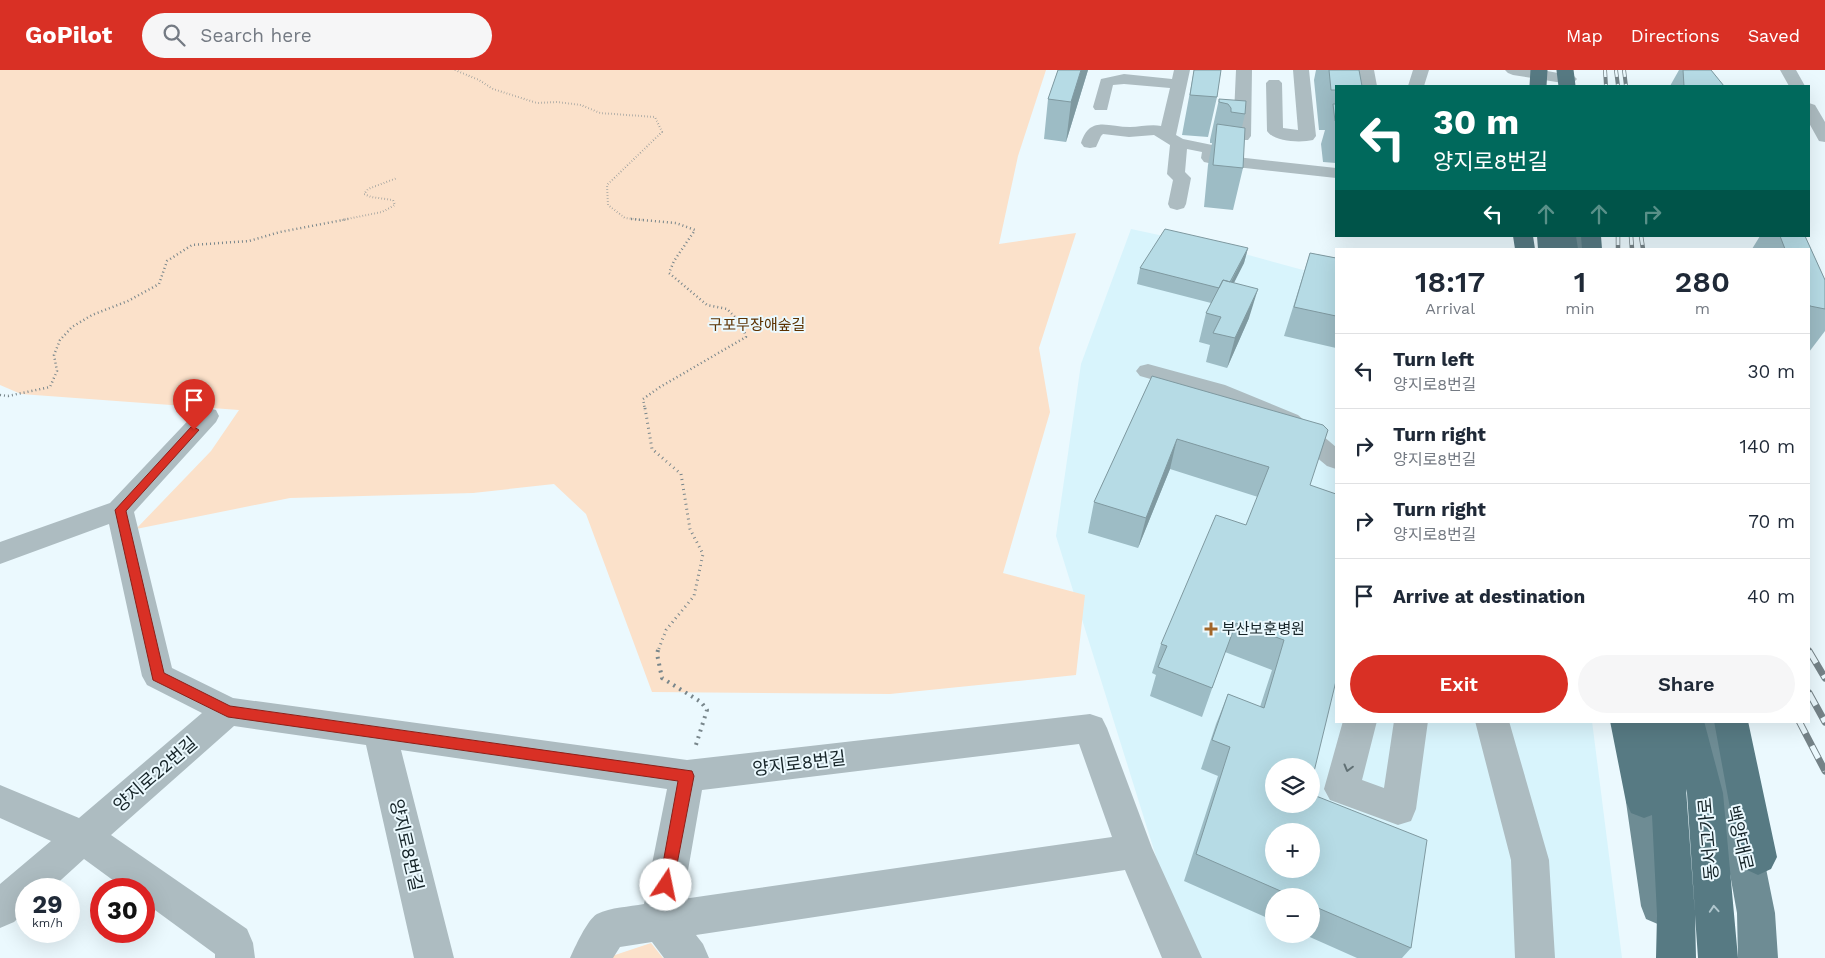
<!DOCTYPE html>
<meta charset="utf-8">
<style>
:root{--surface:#fff;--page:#f6f6f7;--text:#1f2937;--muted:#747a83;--line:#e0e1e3;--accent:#d93025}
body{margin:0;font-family:"Work Sans","Noto Sans KR",sans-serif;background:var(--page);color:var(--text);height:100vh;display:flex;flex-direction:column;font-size:19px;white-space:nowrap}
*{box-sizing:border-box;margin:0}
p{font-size:16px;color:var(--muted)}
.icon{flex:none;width:28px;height:28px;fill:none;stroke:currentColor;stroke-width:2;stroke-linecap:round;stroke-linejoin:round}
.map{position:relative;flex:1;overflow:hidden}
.details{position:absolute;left:1335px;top:178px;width:475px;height:475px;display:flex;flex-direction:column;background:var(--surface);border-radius:0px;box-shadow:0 5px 20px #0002}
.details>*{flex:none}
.top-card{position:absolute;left:1335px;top:15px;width:475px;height:152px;border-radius:0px;box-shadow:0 5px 20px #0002;background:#00695c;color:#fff;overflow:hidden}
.fabs{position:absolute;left:1265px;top:688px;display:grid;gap:10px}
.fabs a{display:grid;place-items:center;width:55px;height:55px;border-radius:50%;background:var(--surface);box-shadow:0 5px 20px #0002;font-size:25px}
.speed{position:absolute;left:15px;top:808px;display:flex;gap:10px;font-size:25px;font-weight:700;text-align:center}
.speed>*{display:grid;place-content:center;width:65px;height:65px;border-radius:50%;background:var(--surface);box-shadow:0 5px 20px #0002;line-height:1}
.speed small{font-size:12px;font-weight:400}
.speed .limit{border:8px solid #d22;background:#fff;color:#111}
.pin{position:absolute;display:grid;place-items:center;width:42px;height:42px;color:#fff;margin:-51px -21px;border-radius:50% 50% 50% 0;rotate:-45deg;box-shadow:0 0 5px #0007}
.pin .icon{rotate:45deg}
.me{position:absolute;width:55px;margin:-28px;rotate:11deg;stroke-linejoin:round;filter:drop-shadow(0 0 4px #0008)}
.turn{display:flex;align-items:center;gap:18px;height:105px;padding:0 15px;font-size:22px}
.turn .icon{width:65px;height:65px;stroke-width:2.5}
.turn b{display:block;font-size:35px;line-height:42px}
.lanes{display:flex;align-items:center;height:48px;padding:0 15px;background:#0003;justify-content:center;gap:25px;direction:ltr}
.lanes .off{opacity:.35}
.eta{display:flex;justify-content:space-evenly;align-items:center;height:85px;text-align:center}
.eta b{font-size:30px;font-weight:600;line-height:35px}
.primary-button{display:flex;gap:10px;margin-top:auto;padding:10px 15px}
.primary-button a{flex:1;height:58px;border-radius:30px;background:var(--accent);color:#fff;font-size:20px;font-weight:600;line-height:58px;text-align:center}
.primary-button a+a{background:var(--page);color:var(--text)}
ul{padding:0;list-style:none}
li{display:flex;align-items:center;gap:15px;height:75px;padding:0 15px;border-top:1px solid var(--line)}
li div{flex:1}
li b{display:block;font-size:19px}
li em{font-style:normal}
header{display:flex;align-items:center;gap:30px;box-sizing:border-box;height:70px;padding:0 25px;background:var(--accent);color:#fff}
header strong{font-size:24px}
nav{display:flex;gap:28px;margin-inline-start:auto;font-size:18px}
.search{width:350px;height:45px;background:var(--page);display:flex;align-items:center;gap:12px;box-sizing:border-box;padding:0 18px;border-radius:28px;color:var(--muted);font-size:19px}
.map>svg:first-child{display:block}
.built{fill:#d8f4fc;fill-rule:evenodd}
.green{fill:#fbe1ca}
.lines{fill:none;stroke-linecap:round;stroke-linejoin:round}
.path-far3{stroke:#78868b;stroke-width:2;stroke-dasharray:0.5 2.5;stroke-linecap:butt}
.path-far2{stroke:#78868b;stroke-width:2.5;stroke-dasharray:1 3;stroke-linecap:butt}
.path-far1{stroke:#78868b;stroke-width:3;stroke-dasharray:1 4;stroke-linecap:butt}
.path{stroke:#78868b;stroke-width:4;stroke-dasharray:2 5;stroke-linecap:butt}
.minor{fill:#adbcc1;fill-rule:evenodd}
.major{fill:#6e8c94;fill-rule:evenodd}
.highway{fill:#577a83;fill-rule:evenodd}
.rail-far2-casing{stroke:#758388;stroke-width:4}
.rail-far1-casing{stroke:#758388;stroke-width:4.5}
.rail-casing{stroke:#758388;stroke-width:7}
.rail-far2{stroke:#ebf9fe;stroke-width:2.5;stroke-dasharray:7;stroke-linecap:butt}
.rail-far1{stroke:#ebf9fe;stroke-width:3;stroke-dasharray:9;stroke-linecap:butt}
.rail{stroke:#ebf9fe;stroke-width:5;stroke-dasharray:14;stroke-linecap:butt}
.highway-bridge{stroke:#577a83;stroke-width:17}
.wall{fill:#9dbcc5}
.shaded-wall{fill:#7f99a0}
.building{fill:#b6dbe5;stroke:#7f99a0;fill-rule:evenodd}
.oneway{stroke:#617074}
.oneway2{stroke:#b0c6cd}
.route{fill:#d93025;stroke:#8d1f18}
.poi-dot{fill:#a26629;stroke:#ebf9fe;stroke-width:2}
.labels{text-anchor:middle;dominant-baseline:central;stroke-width:4;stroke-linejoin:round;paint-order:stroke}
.park-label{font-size:15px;fill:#5b3100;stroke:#ebf9fe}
.poi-label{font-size:15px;fill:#152327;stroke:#ebf9fe;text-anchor:start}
.near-street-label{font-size:18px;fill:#152327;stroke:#ebf9fe}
</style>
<header>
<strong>GoPilot</strong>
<div class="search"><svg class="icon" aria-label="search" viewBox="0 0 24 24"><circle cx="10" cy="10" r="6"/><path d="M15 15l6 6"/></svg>Search here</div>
<nav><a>Map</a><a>Directions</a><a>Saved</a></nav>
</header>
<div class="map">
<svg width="1825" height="888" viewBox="0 0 1825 888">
<rect width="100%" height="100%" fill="#ebf9fe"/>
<path class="built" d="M 1131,159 L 1234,181 L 1336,209 L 1336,651 L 1592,651 L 1622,888 L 1199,888 L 1163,809 L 1056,466 L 1081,294 ZM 1274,696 L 1311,696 L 1311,734 L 1274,734 ZM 1274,761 L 1311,761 L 1311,799 L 1274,799 ZM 1274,826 L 1311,826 L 1311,864 L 1274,864 Z"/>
<path class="green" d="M 0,0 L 1046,0 L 1018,86 L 999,174 L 1076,163 L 1039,278 L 1050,342 L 1003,503 L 1085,525 L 1076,605 L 890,624 L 652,622 L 586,444 L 554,414 L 473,423 L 290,428 L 136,459 L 211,381 L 239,340 L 21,324 L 0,315 Z
M 651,873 L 663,888 L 611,888 L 612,886 Z"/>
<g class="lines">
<path class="path-far3" d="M 455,0 L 479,10 L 493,19 L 537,33 L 557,32 L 581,35 L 600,43 L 655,47 L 662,62 L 607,115 L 608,135 L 625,148 L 644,150
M 342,150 L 382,142 L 395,135 L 393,130 L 371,127 L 364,124 L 368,119 L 397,108"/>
<path class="path-far2" d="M 631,149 L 676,153 L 695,160 L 674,191 L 669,203 L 707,235 L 727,239 L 742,254 L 746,267 L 660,317 L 643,329 L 645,340
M 0,325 L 8,326 L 50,317 L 57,301 L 54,285 L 60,270 L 72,257 L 92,245 L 128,231 L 159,214 L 167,191 L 192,175 L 249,171 L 280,162 L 348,149"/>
<path class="path-far1" d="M 645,338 L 652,379 L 681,404 L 690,459 L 703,484 L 694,526 L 666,560 L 658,581"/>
<path class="path" d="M 658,580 L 657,584 L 662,608 L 701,632 L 707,640 L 695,678"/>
<path class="minor" d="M 1174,0 L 1190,0 L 1176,65 L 1183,69 L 1217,76 L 1220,80 L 1219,85 L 1336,98 L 1336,108 L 1218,95 L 1204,92 L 1201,88 L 1202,82 L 1187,79 L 1185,102 L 1191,108 L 1186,134 L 1184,138 L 1177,140 L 1170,138 L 1168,134 L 1173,110 L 1167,104 L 1170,75 L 1154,65 L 1129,67 L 1103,64 L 1101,66 L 1096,77 L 1090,78 L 1084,77 L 1081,73 C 1090,45 1108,57 1130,57 C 1140,57 1151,54 1161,56 L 1170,18 L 1124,14 L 1113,15 L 1107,40 L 1095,40 L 1093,37 L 1101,9 L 1124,4 L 1172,9 Z
M 1236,0 L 1252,0 L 1251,66 L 1248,70 L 1236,70 L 1233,66 Z
M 1293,0 L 1309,0 L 1316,66 L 1313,70 C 1301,73 1274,72 1267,61 L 1266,13 L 1269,10 L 1279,10 L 1282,13 L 1283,58 L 1298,60 Z
M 1358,0 L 1374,0 L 1377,16 L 1361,16 Z
M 1413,0 L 1429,0 L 1424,16 L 1408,16 Z
M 1505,0 L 1542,0 L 1574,6 L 1577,9 L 1574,12 L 1569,14 L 1513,5 L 1508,3 Z
M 1780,0 L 1796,0 L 1805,16 L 1789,16 Z
M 1809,33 L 1815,35 L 1825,52 L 1825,72 L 1819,71 L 1809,53 Z
M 1148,294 L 1225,315 L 1298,345 L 1336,377 L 1336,399 L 1327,396 L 1280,357 L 1207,325 L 1140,306 L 1136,301 L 1140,296 Z
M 207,338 L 216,340 L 219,346 L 216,352 L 134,442 L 172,598 L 233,628 L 687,690 L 1090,644 L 1102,648 L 1107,658 L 1152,778 L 1202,888 L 1162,888 L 1125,800 L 696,865 L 703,874 L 709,888 L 664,888 L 652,872 L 620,877 L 613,888 L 570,888 C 575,877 587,850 597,844 C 611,837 629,837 644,834 L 667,719 L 401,680 L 454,888 L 414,888 L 366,675 L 234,656 L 111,765 L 247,859 L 253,873 L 255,888 L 215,888 L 215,884 L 144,832 L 144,819 L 125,819 L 84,789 L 51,819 L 26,819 L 26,841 L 14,852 L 0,858 L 0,814 L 51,771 L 0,748 L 0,715 L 79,748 L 202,643 L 147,615 L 142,606 L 109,454 L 0,494 L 0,472 L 110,433 L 198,340 ZM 1079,674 L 1112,767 L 683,829 L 702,720 Z
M 1343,651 L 1377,651 L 1362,710 L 1384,718 L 1394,651 L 1428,651 L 1416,739 L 1411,751 L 1398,755 L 1330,730 L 1324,719 Z
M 1475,651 L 1509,651 L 1549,790 L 1555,888 L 1515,888 L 1511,790 Z"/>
<path class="major" d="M 1569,166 L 1589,166 L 1591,179 L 1571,179 Z
M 1691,651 L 1725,651 L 1757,754 L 1775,843 L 1778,888 L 1738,888 L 1737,843 L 1721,754 Z
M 1644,716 L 1657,721 L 1662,732 L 1679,836 L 1674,849 L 1660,855 L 1646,849 L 1641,836 L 1626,732 L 1631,721 Z"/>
<path class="highway" d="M 1513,166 L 1533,166 L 1535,179 L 1515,179 Z
M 1537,166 L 1576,166 L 1578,179 L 1538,179 Z
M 1581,166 L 1601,166 L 1602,179 L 1582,179 Z
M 1610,651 L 1704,651 L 1723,723 L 1738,888 L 1698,888 L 1695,845 L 1696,888 L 1656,888 L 1657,845 L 1652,745 L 1644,748 L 1631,743 L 1626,732 ZM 1686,719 L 1687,723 L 1695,844 Z
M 1714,651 L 1748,651 L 1777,787 L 1771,799 L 1758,805 L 1745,799 L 1739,787 Z"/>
<g class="rail-far2-casing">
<path id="rail-far2" d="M 1605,0 L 1606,16
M 1616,0 L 1618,16
M 1624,0 L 1626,16"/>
</g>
<g class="rail-far1-casing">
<path id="rail-far1" d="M 1618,166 L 1618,179
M 1631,166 L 1632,179
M 1641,166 L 1643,179"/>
</g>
<g class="rail-casing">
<path id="rail" d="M 1809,581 L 1825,608
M 1809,623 L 1825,652
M 1799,651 L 1825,701"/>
</g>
<use href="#rail-far2" class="rail-far2"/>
<use href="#rail-far1" class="rail-far1"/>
<use href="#rail" class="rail"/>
<path class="highway-bridge" d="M 1565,0 L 1567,16
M 1538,16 L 1539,0"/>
</g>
<path class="wall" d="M 1058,0 L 1088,0 L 1066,72 L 1044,69 L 1048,29 Z
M 1194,0 L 1221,0 L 1217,27 L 1208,67 L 1182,65 Z
M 1316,0 L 1359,0 L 1336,16 L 1336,93 L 1323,92 L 1321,74 L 1325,60 L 1319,60 L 1314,10 Z
M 1679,0 L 1711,0 L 1724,16 L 1670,16 Z
M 1219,29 L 1245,44 L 1242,57 L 1243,98 L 1233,140 L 1204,137 L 1208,95 L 1212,73 L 1210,73 L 1210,70 Z
M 1760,166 L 1805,166 L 1825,210 L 1825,261 L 1809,282 L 1809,179 L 1752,179 Z
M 1248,178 L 1244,193 L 1234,213 L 1249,248 L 1227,298 L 1206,292 L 1210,275 L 1199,272 L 1206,243 L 1211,233 L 1137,214 L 1140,198 Z
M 1310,183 L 1336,188 L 1336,278 L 1284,266 Z
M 1152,306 L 1310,415 L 1274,696 L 1411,878 L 1402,888 L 1357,888 L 1303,864 L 1311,864 L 1311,826 L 1274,826 L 1274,851 L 1184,811 L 1218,706 L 1201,699 L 1216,654 L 1228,624 L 1260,637 L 1272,600 L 1225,582 L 1202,647 L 1150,626 L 1156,605 L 1152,603 L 1161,574 L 1246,455 L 1258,427 L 1170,399 L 1138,478 L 1088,463 L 1094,432 Z"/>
<path class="shaded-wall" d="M 1081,0 L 1088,0 L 1066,72 L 1071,32 Z
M 1248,178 L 1244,193 L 1222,236 L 1227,220 Z
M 1258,219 L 1249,248 L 1227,298 L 1235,268 Z
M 1177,369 L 1170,399 L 1138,478 L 1146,448 Z"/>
<path class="building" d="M 1058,0 L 1081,0 L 1071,32 L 1048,29 Z
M 1194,0 L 1221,0 L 1217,27 L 1190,25 Z
M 1329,0 L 1359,0 L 1362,16 L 1336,16 L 1336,20 L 1331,20 Z
M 1683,0 L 1711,0 L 1724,16 L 1684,16 Z
M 1219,29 L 1246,31 L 1245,44 L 1231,42 L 1231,38 L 1228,34 L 1219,32 Z
M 1333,34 L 1336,34 L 1336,51 L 1335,51 Z
M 1217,54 L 1245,58 L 1243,98 L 1213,95 Z
M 1165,159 L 1248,178 L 1230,212 L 1223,210 L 1219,218 L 1140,198 Z
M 1780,166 L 1805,166 L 1825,210 L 1825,239 L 1810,236 L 1809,233 L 1809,179 L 1785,179 Z
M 1310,183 L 1336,188 L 1336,246 L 1294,237 Z
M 1223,210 L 1258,219 L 1235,268 L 1213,263 L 1221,247 L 1206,243 Z
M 1152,306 L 1323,355 L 1328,360 L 1310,415 L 1336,424 L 1336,611 L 1311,714 L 1311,696 L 1274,696 L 1274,734 L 1311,734 L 1311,724 L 1427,770 L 1411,878 L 1311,835 L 1311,826 L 1292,826 L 1196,784 L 1230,677 L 1212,670 L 1228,624 L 1264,638 L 1284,570 L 1236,553 L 1212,618 L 1158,597 L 1167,576 L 1161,574 L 1216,445 L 1246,455 L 1269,397 L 1177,369 L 1146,448 L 1094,432 ZM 1274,761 L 1311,761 L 1311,799 L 1274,799 Z"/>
<defs><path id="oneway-chevron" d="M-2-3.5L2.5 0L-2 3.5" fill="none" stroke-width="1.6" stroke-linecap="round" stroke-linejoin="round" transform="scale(1.25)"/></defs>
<use class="oneway" href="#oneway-chevron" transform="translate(1348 698) rotate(105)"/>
<use class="oneway2" href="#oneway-chevron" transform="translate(1714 839) rotate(-94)"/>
<path class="route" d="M 191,357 L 194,357 L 199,360 L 126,441 L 164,603 L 230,636 L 692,701 L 694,706 L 672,820 L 666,822 L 661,820 L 659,815 L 678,711 L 228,647 L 153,610 L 115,440 Z"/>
<path class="poi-dot" d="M1208.5 551.5h5v5h5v5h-5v5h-5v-5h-5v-5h5z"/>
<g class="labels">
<g class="park-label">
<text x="757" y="255">구포무장애숲길</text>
</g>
<g class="poi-label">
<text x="1222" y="559">부산보훈병원</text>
</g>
<g class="near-street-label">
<text transform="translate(799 693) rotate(-7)">양지로8번길</text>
<text transform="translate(155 704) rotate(-41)">양지로22번길</text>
<text transform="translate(1740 768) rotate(77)">백양대로</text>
<text transform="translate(1708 769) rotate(-95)">동서고가로</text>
<text transform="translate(407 775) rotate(77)">양지로8번길</text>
</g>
</g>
</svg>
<div class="fabs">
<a><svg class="icon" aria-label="layers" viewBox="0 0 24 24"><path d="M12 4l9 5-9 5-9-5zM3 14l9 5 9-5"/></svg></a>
<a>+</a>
<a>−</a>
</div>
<div class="speed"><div>29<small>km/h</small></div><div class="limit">30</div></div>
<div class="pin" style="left:194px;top:360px;background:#d93025"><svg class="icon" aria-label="arrive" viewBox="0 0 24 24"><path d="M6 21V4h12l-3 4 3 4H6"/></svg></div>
<svg class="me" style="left:666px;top:815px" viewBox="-20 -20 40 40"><circle r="19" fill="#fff"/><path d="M0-13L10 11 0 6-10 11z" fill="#d93025"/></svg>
<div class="top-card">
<div class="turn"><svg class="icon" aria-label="left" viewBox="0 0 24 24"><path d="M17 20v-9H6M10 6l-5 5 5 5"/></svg><div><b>30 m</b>양지로8번길</div></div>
<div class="lanes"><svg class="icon" aria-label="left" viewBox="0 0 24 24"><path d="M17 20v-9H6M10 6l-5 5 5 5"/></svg><svg class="icon off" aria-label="ahead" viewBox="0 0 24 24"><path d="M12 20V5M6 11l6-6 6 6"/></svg><svg class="icon off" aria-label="ahead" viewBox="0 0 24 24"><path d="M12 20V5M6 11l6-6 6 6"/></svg><svg class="icon off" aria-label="right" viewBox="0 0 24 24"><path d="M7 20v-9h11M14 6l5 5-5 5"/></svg></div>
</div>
<section class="details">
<div class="eta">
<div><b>18:17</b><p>Arrival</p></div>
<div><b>1</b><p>min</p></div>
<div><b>280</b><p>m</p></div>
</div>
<ul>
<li><svg class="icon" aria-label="left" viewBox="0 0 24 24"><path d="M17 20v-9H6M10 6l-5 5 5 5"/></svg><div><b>Turn left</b><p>양지로8번길</p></div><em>30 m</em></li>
<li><svg class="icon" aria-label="right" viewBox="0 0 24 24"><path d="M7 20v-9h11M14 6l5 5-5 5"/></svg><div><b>Turn right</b><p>양지로8번길</p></div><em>140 m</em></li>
<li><svg class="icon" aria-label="right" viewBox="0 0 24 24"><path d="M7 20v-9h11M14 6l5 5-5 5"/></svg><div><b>Turn right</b><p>양지로8번길</p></div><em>70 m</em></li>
<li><svg class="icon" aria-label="arrive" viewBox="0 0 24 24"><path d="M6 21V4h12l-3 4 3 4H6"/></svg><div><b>Arrive at destination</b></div><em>40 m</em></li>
</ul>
<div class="primary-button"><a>Exit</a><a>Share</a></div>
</section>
</div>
